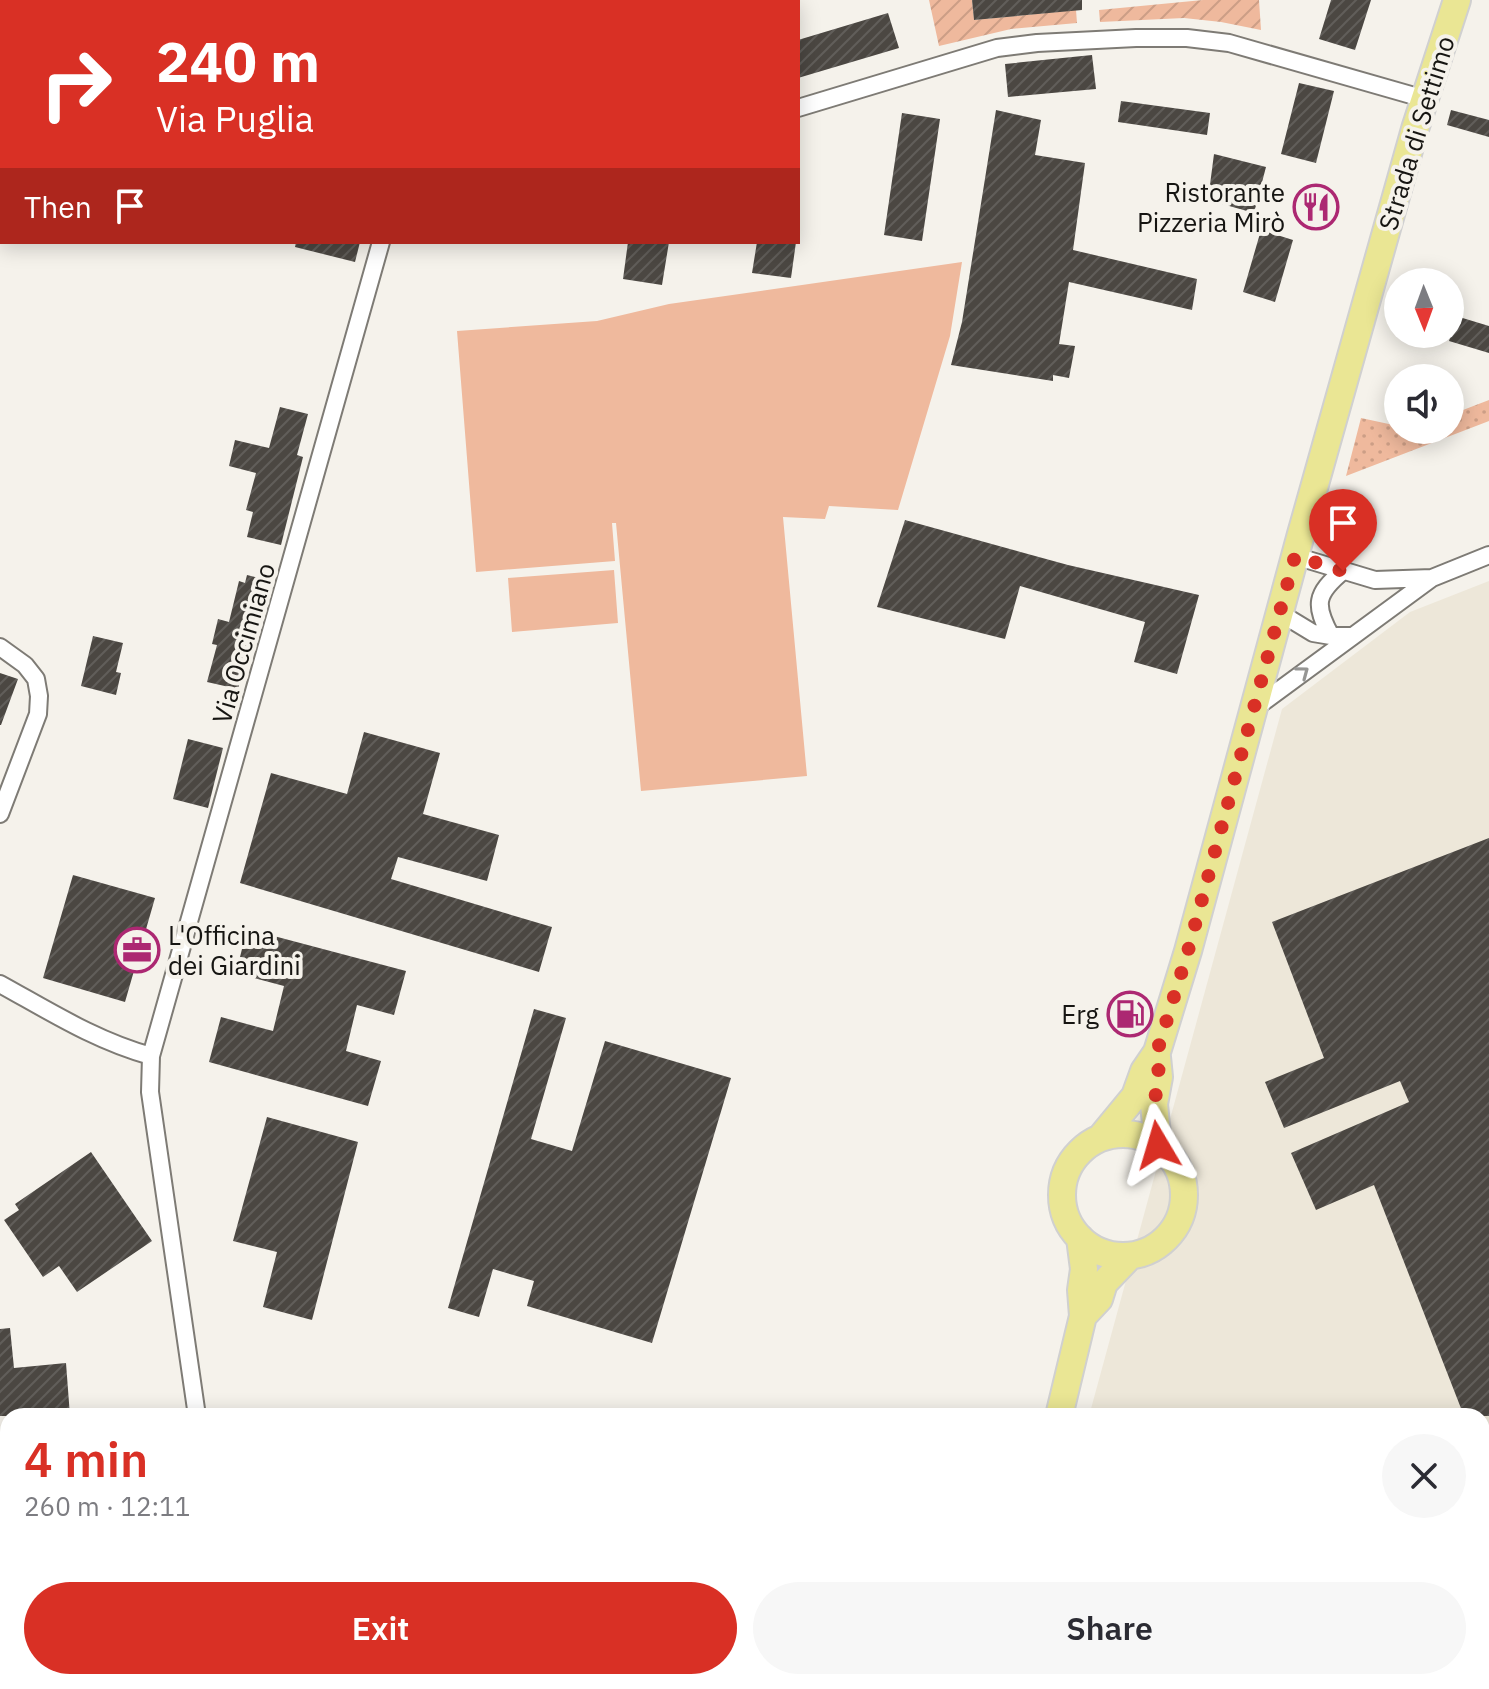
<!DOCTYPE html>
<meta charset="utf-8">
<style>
:root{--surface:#fff;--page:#f7f7f7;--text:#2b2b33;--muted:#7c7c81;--accent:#d93025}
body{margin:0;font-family:"IBM Plex Sans",sans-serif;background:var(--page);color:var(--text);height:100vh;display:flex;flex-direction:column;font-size:30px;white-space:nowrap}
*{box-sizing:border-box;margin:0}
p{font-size:26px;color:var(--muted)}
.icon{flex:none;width:44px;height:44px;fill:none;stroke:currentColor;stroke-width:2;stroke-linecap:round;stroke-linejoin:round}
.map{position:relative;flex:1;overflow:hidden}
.drawer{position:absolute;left:0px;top:1408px;width:1490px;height:282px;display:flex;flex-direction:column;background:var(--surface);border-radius:24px 24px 0 0;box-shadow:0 4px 20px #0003}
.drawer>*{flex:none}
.top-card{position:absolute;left:0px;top:0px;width:800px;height:244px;box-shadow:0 4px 20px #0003;background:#d93025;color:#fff;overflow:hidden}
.needle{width:52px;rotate:179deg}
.fabs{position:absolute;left:1384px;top:268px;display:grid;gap:16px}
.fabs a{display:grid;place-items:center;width:80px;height:80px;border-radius:50%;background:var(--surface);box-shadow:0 4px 20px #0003;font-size:40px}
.pin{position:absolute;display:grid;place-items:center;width:68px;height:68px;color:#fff;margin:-82px -34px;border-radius:50% 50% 50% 0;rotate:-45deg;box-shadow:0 0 8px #0007}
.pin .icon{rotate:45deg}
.me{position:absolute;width:88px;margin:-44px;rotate:353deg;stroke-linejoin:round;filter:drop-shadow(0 0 6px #0008)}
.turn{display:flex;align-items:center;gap:28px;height:168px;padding:0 24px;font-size:36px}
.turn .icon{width:104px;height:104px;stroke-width:2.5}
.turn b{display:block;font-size:56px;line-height:68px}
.then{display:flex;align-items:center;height:76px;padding:0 24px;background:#0003;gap:16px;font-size:30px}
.round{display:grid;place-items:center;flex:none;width:84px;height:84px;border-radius:42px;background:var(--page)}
.headline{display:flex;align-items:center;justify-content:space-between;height:136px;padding:0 24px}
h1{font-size:48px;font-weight:600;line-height:60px;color:var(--accent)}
.primary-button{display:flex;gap:16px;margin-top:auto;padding:16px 24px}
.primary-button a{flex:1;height:92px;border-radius:48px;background:var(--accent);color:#fff;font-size:32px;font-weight:600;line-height:92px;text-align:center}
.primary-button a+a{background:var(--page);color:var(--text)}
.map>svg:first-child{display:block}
.built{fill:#ede7d9}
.grass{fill:url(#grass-dots)}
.park{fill:#efb99d}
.garden{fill:url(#garden-furrows)}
.building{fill:url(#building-hatch)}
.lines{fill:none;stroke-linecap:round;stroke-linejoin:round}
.minor-casing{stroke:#7e7b75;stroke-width:20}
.primary-casing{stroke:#d0d0d0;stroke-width:30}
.minor{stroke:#fff;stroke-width:16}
.primary{stroke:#eae694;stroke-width:26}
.oneway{stroke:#969694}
.route{stroke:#d93025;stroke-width:14;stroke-dasharray:0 25.2}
.labels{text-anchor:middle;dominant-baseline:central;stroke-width:8;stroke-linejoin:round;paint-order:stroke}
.street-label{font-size:26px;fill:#161512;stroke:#f5f2eb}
.poi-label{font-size:26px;fill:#161512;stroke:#f5f2eb;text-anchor:end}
</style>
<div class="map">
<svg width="1489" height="1689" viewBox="0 0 1489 1689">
<defs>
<pattern id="grass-dots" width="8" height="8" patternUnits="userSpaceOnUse" patternTransform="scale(2)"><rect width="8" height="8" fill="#efb99d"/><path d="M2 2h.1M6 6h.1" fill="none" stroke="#cc9e86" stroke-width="1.8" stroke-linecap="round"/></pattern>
<pattern id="garden-furrows" width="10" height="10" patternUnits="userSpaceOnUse" patternTransform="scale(2)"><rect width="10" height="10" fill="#efb99d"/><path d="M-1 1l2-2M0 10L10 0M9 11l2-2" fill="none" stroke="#cc9e86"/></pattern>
<pattern id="building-hatch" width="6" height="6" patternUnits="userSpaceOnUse" patternTransform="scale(2)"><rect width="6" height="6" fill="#4b4742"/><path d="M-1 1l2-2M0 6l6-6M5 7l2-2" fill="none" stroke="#615e5a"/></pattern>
</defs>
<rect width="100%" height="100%" fill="#f5f2eb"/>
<path class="built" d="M 1489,581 L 1489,1689 L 1012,1689 L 1016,1682 L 1482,1682 L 1482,1416 L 1089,1416 L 1282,709 L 1410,612 Z"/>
<path class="grass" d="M 1489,400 L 1489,421 L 1346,476 L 1361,418 L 1398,426 L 1398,430 L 1450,430 L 1450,415 Z"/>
<path class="park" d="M 962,262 L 950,336 L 898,510 L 829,506 L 825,519 L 783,517 L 807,776 L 641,791 L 616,523 L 612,523 L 615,561 L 476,572 L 457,331 L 597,321 L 669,304 Z
M 614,570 L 618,623 L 512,632 L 508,578 Z"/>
<path class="garden" d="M 929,0 L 972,0 L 974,20 L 1076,10 L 1077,23 L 1011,29 L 939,46 Z
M 1203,0 L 1259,0 L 1261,30 L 1221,22 L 1184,18 L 1100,22 L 1099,10 Z"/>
<path class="building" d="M 972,0 L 1082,0 L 1082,10 L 974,20 Z
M 1331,0 L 1371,0 L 1355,50 L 1319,39 Z
M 888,13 L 899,48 L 798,78 L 798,40 Z
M 1092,55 L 1096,89 L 1008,97 L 1005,64 Z
M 1299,83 L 1334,91 L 1316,163 L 1281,154 Z
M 1121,101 L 1210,113 L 1207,135 L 1118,122 Z
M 996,110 L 1041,120 L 1035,155 L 1085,163 L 1073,250 L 1197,279 L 1192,310 L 1069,282 L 1059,344 L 1075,346 L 1069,378 L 1053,375 L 1053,381 L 951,365 L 962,322 Z
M 1451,110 L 1489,120 L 1489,137 L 1447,125 Z
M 902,113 L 940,119 L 922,241 L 884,235 Z
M 1214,154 L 1266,167 L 1254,213 L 1208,200 Z
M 1261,230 L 1293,240 L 1275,302 L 1243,292 Z
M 296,242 L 360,242 L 355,262 L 295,247 Z
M 628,242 L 669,242 L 662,285 L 623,279 Z
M 757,242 L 796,242 L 791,278 L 752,273 Z
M 1456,316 L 1489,326 L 1489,353 L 1449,341 Z
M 280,407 L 308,414 L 297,455 L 303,457 L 281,545 L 247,537 L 253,512 L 246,510 L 256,473 L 229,466 L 235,440 L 269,448 Z
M 905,520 L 1068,565 L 1199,595 L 1177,674 L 1134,662 L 1145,622 L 1020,586 L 1005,639 L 877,607 Z
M 247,575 L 268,580 L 238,689 L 207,682 L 217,645 L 212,644 L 218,619 L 229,622 L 239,581 L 245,583 Z
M 93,636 L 123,643 L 116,672 L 121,673 L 116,695 L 81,686 Z
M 0,673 L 18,679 L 1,725 L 0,725 Z
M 364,732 L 440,753 L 423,814 L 499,835 L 487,881 L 398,857 L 391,879 L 552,927 L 539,972 L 240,883 L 271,773 L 347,794 Z
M 188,739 L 223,748 L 208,808 L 173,799 Z
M 1489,838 L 1489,1416 L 1464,1416 L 1374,1185 L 1316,1210 L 1291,1153 L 1409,1102 L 1400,1081 L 1284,1128 L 1265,1082 L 1324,1058 L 1272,922 Z
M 73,875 L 155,898 L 125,1002 L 43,978 Z
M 247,929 L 406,971 L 394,1015 L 357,1005 L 346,1051 L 381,1061 L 368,1106 L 209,1062 L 221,1017 L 273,1031 L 284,986 L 236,973 Z
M 534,1009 L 566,1018 L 531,1139 L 572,1151 L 605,1041 L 731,1078 L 652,1343 L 527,1306 L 534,1281 L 493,1269 L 479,1317 L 448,1308 Z
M 267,1117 L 358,1142 L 312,1320 L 263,1307 L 277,1252 L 233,1241 Z
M 91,1152 L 152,1241 L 77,1292 L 59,1266 L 43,1277 L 4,1220 L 19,1210 L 15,1204 Z
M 10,1328 L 14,1368 L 66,1363 L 70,1416 L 0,1416 L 0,1329 Z"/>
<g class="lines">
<g class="minor-casing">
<path id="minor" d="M 0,57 L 2,57
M 798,108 L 997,48 L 1037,43 L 1136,38 L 1187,38 L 1229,43 L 1425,99
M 1295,556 L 1375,580 L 1432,578
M 1280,613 L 1313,633 L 1331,636 L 1352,636
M 1331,636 C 1314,605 1315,594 1343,571
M 0,647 L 25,665 L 36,679 L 39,696 L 38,714 L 0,814
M 1255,708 L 1432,578 L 1489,555
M 0,984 C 49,1011 96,1041 151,1056 L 150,1092 L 197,1416
M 151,1056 L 381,242
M 199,1682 L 199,1689"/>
</g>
<g class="primary-casing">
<path id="primary" d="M 1157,1057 L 1159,1077 L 1154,1104 L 1158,1145
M1062 1195a61 61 0 1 1 122 0a61 61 0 1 1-122 0Z
M 1102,1136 L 1135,1096 L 1144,1071 L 1157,1052 L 1188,951 L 1301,534 L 1415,129 L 1457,0
M 1083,1316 L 1099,1299 L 1104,1283 L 1129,1257
M 1059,1416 L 1083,1316 L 1081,1290 L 1084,1269 L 1080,1238
M 971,1689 L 974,1682"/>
</g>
<use href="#minor" class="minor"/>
<use href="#primary" class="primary"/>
</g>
<defs><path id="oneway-chevron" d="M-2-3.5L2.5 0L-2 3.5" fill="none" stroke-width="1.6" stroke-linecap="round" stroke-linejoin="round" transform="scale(2)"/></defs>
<use class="oneway" href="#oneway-chevron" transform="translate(1303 672) rotate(-37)"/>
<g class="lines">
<path class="route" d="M 1158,1145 L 1154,1104 L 1159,1077 L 1157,1052 L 1188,951 L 1295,556 L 1343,571"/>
</g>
<defs>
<g id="restaurant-ring" transform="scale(2.3)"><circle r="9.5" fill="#f5f2eb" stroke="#ac2872" stroke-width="1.5"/><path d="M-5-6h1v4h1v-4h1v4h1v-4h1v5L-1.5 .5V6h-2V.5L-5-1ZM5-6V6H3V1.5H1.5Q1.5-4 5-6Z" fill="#ac2872"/></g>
<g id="office-ring" transform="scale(2.3)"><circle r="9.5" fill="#f5f2eb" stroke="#ac2872" stroke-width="1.5"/><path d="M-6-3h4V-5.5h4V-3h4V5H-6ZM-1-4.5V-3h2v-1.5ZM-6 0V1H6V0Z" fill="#ac2872"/></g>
<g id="fuel-ring" transform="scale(2.3)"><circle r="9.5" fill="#f5f2eb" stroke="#ac2872" stroke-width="1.5"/><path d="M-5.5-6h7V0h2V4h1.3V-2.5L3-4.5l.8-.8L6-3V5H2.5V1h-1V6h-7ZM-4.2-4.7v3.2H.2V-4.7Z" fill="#ac2872"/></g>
</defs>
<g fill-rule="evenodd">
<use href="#restaurant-ring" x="1316" y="207"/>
<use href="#office-ring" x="137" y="950"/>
<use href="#fuel-ring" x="1130" y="1014"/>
</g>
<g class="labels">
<g class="street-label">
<text transform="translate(1416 133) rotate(-73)">Strada di Settimo</text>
<text transform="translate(243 643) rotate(-74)">Via Occimiano</text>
</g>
<g class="poi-label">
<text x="1285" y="192">Ristorante<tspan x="1285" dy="30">Pizzeria Mirò</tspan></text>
<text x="168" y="935" text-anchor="start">L'Officina<tspan x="168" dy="30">dei Giardini</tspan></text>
<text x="1099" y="1014">Erg</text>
</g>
</g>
</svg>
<div class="fabs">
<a><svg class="needle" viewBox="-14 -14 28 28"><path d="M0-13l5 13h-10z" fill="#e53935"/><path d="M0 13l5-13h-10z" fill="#7c7c81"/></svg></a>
<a><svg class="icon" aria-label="sound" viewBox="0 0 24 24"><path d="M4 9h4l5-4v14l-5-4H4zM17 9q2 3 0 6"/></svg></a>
</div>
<div class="pin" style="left:1343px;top:571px;background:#d93025"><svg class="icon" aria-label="arrive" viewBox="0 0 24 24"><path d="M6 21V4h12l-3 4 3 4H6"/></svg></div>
<svg class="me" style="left:1158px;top:1145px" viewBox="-20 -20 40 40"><path d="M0-17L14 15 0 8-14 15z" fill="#d93025" stroke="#fff" stroke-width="4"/></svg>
<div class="top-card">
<div class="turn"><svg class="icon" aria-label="right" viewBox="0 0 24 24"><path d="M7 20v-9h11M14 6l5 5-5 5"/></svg><div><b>240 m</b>Via Puglia</div></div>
<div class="then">Then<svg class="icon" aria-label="arrive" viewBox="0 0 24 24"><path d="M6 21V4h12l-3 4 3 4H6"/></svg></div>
</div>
<section class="drawer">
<div class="headline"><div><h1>4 min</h1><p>260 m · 12:11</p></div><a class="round"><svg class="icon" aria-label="close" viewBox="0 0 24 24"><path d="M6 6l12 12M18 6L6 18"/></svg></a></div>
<div class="primary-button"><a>Exit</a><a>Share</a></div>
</section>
</div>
